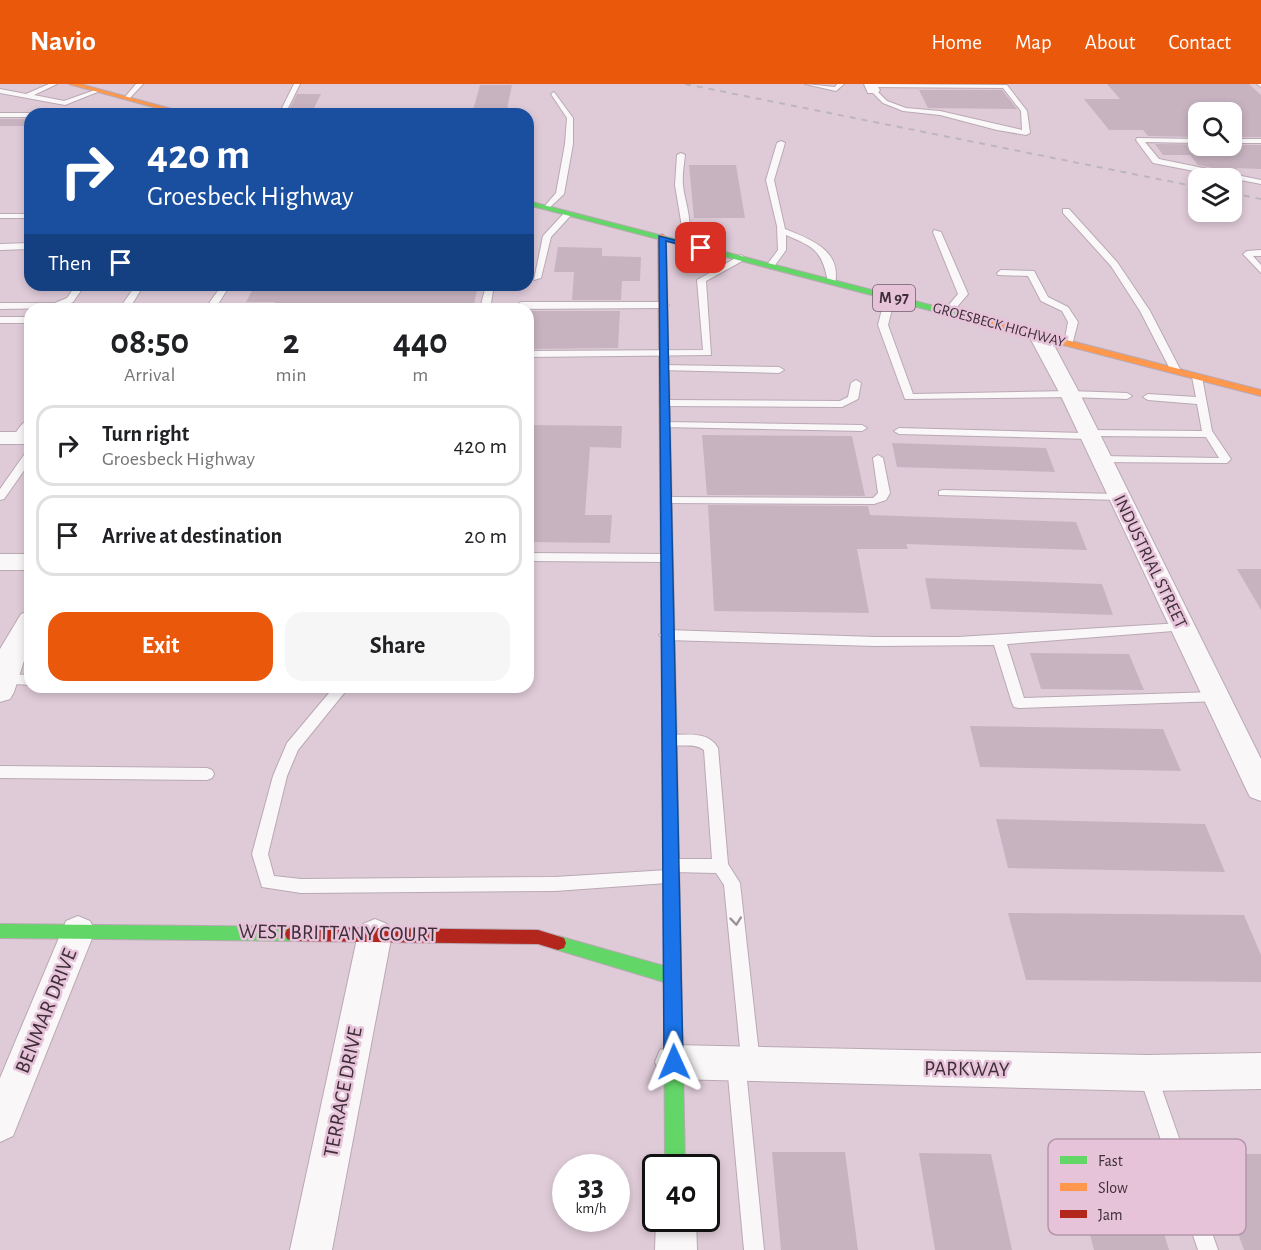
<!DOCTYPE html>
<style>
:root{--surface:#fff;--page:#f6f6f6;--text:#202124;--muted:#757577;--line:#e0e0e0;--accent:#ea580c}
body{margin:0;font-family:"Alegreya Sans",sans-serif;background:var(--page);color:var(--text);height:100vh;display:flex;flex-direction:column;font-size:22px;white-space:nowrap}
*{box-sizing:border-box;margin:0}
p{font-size:20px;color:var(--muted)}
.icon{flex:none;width:33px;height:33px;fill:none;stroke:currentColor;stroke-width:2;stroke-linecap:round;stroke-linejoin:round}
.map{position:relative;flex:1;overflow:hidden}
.panel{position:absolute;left:24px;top:219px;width:510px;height:390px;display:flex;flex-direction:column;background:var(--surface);border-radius:18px;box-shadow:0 3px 9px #0003}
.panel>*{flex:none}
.banner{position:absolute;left:24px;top:24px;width:510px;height:183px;border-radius:18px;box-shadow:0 3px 9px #0003;background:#1a4fa0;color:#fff;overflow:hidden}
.controls{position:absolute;left:1188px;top:18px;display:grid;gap:12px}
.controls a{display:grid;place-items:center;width:54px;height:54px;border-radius:12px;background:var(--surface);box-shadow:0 3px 9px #0003;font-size:30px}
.speed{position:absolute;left:552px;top:1070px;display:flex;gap:12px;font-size:30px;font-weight:700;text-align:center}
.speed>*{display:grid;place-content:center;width:78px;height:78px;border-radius:50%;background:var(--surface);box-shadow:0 3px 9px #0003;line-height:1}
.speed small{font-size:15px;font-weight:400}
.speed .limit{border:3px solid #111;border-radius:9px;background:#fff;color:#111}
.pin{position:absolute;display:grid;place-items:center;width:51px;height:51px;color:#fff;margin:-26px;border-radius:12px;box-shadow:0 3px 9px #0006}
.me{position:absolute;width:66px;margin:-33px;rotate:359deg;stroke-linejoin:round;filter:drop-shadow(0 0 4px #0008)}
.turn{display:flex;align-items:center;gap:21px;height:126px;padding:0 24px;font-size:27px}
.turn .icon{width:78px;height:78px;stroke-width:2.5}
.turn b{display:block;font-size:42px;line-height:51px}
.then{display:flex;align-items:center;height:57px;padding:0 24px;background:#0003;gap:12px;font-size:22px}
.eta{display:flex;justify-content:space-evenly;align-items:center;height:102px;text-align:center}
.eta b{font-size:36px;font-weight:700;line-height:42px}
.cta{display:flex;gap:12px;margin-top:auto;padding:12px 24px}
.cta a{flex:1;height:69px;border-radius:18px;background:var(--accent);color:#fff;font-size:24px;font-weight:700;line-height:69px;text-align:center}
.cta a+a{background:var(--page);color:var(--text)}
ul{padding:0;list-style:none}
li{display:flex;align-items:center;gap:18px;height:81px;margin:0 12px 9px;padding:0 12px;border:3px solid var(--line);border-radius:18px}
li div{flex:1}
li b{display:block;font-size:22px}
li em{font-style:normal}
header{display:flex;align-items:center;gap:36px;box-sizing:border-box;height:84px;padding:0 30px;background:var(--accent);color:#fff}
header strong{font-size:28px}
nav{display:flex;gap:33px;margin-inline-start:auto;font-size:21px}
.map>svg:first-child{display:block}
.building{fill:#c7b3c0}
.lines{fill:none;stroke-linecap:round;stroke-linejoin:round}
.lane-casing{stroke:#b9a9b3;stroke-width:2}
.street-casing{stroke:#b9a9b3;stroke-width:2}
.fast-casing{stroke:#b9a9b3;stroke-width:2}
.slow-casing{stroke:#b9a9b3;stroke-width:2}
.jam-casing{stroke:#b9a9b3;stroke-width:2}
.lane{fill:#faf7f9;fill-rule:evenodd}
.street{fill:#faf7f9;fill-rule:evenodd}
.fast{fill:#63d668;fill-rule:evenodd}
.slow{fill:#ff974d;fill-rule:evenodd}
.jam{fill:#b3261e;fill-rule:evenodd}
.rail{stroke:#bdb7bb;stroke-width:2;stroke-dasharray:6 6;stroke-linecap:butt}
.oneway{stroke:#9c9298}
.route{fill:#1a73e8;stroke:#114b97;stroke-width:1.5}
.labels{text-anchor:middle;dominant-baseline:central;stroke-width:5;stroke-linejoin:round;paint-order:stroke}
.far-street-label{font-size:15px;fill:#3d2e38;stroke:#e7c3da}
.shield{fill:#e7c3da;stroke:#705b69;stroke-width:1.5}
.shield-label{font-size:16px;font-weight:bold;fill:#3d2e38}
.street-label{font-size:18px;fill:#3d2e38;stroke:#e7c3da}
.near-street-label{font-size:21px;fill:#3d2e38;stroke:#e7c3da}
.key{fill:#e7c3da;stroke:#b496a9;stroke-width:1.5}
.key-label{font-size:16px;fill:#3d2e38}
</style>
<header>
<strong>Navio</strong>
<nav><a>Home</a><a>Map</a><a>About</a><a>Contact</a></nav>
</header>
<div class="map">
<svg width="1261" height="1166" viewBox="0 0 1261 1166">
<rect width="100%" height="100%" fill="#dfcbd8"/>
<path class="building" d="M 1107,0 L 1249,0 L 1261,11 L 1261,53 L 1232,53 L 1232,28 L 1198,28 L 1198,53 L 1148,52 L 1143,46 L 1109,46 L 1084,15 L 1120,15 Z
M 480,1 L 512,1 L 506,30 L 472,30 Z
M 919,6 L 1002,6 L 1017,25 L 928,24 Z
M 297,10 L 321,10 L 312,28 L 288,28 Z
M 0,35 L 30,35 L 30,42 L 0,42 Z
M 1155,60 L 1261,61 L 1261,85 L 1236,84 L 1238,87 L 1228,87 L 1198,81 L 1190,71 L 1163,71 Z
M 689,81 L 736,81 L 745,134 L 694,134 Z
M 558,163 L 602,164 L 602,172 L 641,173 L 640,197 L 622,197 L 621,216 L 572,216 L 574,188 L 554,188 Z
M 255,201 L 478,201 L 473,225 L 272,225 L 275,218 L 246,218 Z
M 528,227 L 620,227 L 618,264 L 528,265 Z
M 528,341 L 622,342 L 621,364 L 590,363 L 585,431 L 612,431 L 610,459 L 528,458 Z
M 702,351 L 852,352 L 865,412 L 707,411 Z
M 892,359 L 1046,364 L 1055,388 L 897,383 Z
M 708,421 L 868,422 L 870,431 L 1076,438 L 1087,466 L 906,460 L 908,465 L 857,465 L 869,529 L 714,527 Z
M 1237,485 L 1261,485 L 1261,526 Z
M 925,494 L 1102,500 L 1113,531 L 931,525 Z
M 1030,569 L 1129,570 L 1144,606 L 1041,605 Z
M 970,642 L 1163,645 L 1181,687 L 980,683 Z
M 996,735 L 1205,740 L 1225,788 L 1008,784 Z
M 1008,829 L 1244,831 L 1261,871 L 1261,898 L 1026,896 Z
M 772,1068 L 845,1068 L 858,1166 L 781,1166 Z
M 1068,1068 L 1139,1068 L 1169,1166 L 1094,1166 Z
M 919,1069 L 991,1070 L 1012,1166 L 935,1166 Z
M 1209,1070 L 1261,1070 L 1261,1166 L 1244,1166 Z"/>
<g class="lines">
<g class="lane-casing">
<path id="lane" d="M 49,0 L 57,0 L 34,11 L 64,17 L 95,6 L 100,7 L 65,21 L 0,9 L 0,5 L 26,10 Z
M 136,0 L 143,0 L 129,15 L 125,15 L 125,13 Z
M 294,0 L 300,0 L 285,30 L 279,30 Z
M 805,0 L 835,3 L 837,0 L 844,0 L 836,7 Z
M 871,0 L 1007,1 L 1027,27 L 1030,49 L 1026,51 L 997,46 L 940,31 L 903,27 L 883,19 L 870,6 L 875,5 L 887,17 L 906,24 L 940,27 L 1022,46 L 1021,27 L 1003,4 L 869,3 Z
M 1257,0 L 1261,0 L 1261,3 Z
M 554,8 L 573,34 L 573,60 L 564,110 L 547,126 L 543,124 L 556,109 L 565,60 L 567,34 L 551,10 Z
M 0,29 L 30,29 L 33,30 L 30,30 L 30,33 L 0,33 Z
M 1137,54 L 1198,55 L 1198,59 L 1145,58 L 1159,75 L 1261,96 L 1261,100 L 1153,79 L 1136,56 Z
M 1232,55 L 1261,55 L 1261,59 L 1232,59 Z
M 781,57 L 785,59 L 774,96 L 785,145 C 810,155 842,166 835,200 L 828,198 C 822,166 814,163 786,151 L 786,166 L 773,184 L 766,182 L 778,166 L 777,142 L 766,96 L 777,59 Z
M 681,69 L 685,71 C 684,81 682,91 683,101 C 684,118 699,150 680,161 L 676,158 L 682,143 L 675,101 L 677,71 Z
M 1063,125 L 1069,125 L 1117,178 L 1150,227 L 1181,287 L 1180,289 L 1172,289 L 1171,287 L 1140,227 L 1111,182 L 1063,129 Z
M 566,127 L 573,129 L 551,153 L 541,194 L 534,196 L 543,152 Z
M 0,130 L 30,130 L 30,134 L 0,134 Z
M 934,146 L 941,148 L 968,210 L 951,230 L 948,231 L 943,228 L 958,210 L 933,148 Z
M 30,159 L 30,165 L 0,166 L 0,160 Z
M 1261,166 L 1261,172 L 1253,172 L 1261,181 L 1261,189 L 1243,170 L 1247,167 Z
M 741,171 L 745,174 L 744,176 L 706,197 L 711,271 L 528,273 L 528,267 L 703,266 L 697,196 Z
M 1001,186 L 1034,187 L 1048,213 L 1068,223 L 1078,238 L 1072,261 L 1064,259 L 1068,238 L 1062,227 L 1041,217 L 1028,192 L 998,191 L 997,189 Z
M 76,201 L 85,201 L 73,218 L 59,224 L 0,225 L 0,219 L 55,219 L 67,214 Z
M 136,201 L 144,201 L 129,225 L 119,225 Z
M 222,201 L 230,201 L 215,225 L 205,225 Z
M 486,201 L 494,201 L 490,225 L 480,225 Z
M 890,210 L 895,213 L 888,241 L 913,310 L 1070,307 L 1127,309 L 1132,312 L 1127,315 L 1070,313 L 905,315 L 878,241 L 885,213 Z
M 521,218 L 664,218 L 669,221 L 664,224 L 512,225 Z
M 0,233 L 30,233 L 30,239 L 0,239 Z
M 664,281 L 779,283 L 784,286 L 779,289 L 660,286 L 660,282 Z
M 1197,290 L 1202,293 L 1212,347 L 1231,375 L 1227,379 L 1101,378 L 1095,375 L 1101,372 L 1219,374 L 1206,353 L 1095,352 L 1090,355 L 899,350 L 894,347 L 899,344 L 1083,349 L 1088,346 L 1202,347 L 1197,320 L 1148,316 L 1143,313 L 1148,310 L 1196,313 L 1192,293 Z
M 856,296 L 861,299 L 858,315 L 842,323 L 664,322 L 659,319 L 664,316 L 840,317 L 848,313 L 851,299 Z
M 30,335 L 30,345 L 22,356 L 14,356 C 13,350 23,337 30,335 Z
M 665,338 L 862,341 L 867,344 L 862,347 L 661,343 L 660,341 Z
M 30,367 L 30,378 L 4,415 L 0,416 L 0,405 L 26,368 Z
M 878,371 L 883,374 L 890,409 L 886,416 L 874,420 L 666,419 L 660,416 L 666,413 L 873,414 L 878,409 L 873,374 Z
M 943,406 L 1119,410 L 1125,413 L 1119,416 L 939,411 L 939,407 Z
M 528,469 L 666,470 L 672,474 L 666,478 L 528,477 Z
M 1181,539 L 1188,543 L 1186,546 L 1007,560 L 1024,614 L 1215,608 L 1222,613 L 1220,617 L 1019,624 L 1014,623 L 1012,619 L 994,561 L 875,562 L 666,556 L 659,551 L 666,546 L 875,553 L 958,553 Z
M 4,590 L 30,591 L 30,601 L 0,599 L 0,591 Z
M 334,603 L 349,603 L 298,666 L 287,692 L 268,770 L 274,792 L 301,795 L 555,793 L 668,786 L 666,782 L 668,777 L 674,775 L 712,775 L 704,666 C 694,658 677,664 665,660 L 663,656 L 665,652 L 670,651 C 688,651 708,647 718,664 L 728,780 L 740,799 L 760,979 L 757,985 L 751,988 L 746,986 L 764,1166 L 744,1166 L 727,981 L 730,975 L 736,972 L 741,974 L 724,801 L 716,789 L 673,788 L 675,792 L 673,797 L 667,799 L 555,807 L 301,809 L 262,803 L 252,770 L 273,692 L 287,659 Z
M 0,682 L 207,684 L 212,686 L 214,690 L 212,694 L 207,696 L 0,694 Z
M 1148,982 L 1155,985 L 1157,991 L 1218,1166 L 1198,1166 L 1139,991 L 1141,985 Z"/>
</g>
<g class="street-casing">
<path id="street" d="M 864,0 L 876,0 L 880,6 L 878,9 L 868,9 Z
M 1039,246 L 1046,248 L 1049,252 L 1080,310 L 1261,675 L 1261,717 L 1250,713 L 1246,705 L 1060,310 L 1029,252 L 1032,248 Z
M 0,348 L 30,348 L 30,360 L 0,360 Z
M 0,470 L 30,470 L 30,486 L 0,486 Z
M 30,527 L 30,558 L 14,608 L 10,615 L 0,618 L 0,565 L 21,530 Z
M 78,832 L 90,837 L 95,847 L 13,1052 L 0,1058 L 0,994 L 66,837 Z
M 375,835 L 387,840 L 392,850 L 332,1166 L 290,1166 L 358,850 L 363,840 Z
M 673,961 L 1147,971 L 1261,969 L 1261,1005 L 1147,1007 L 673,995 L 660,990 L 655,978 L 660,966 Z
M 656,1134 L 696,1134 L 697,1166 L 655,1166 Z"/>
</g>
<g class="fast-casing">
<path id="fast" d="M 528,117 L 965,230 L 967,232 L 959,234 L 528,121 Z
M 669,615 L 674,616 L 676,620 L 685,1083 L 665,1083 L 664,898 L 558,866 L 552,864 L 550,859 L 552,854 L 558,852 L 664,882 L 662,620 L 664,616 Z
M 0,840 L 293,843 L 299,845 L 301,850 L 299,855 L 293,857 L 0,854 Z"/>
</g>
<g class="slow-casing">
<path id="slow" d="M 69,0 L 80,0 L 190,30 L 179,30 Z
M 662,150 L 666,153 L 676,620 L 674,624 L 664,624 L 662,620 L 658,153 Z
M 962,229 L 1261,306 L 1261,312 L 959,234 L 959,230 Z"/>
</g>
<g class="jam-casing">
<path id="jam" d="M 293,843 L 538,846 L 564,854 L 566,859 L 564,864 L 558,866 L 538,860 L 293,857 L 287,855 L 285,850 L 287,845 Z"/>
</g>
<use href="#lane" class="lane"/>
<use href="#street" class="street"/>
<use href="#fast" class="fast"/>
<use href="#slow" class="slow"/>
<use href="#jam" class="jam"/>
<path class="rail" d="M 685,0 L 1198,103
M 1232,109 L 1261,115"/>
</g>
<defs><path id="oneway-chevron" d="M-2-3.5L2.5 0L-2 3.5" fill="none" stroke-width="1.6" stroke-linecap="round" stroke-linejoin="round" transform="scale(1.5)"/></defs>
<use class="oneway" href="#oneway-chevron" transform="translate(736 837) rotate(84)"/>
<path class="route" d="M 659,152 L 705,164 L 701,166 L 666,157 L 683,978 L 680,985 L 674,987 L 667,985 L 664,978 Z"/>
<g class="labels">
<g class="far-street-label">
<text transform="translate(999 241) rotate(15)">GROESBECK HIGHWAY</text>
</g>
<rect class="shield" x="873" y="201" width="42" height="26" rx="4.5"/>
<g class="shield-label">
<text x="894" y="214">M 97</text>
</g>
<g class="street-label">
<text transform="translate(1150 478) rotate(64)">INDUSTRIAL STREET</text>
</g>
<g class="near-street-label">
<text transform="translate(338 849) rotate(1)">WEST BRITTANY COURT</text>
<text transform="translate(46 927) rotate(-68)">BENMAR DRIVE</text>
<text transform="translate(967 985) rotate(1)">PARKWAY</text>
<text transform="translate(343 1008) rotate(-79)">TERRACE DRIVE</text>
</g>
</g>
<rect x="1048" y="1055" width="198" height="96" rx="9" class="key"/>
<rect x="1060" y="1072" width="27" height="8" fill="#63d668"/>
<rect x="1060" y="1099" width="27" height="8" fill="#ff974d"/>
<rect x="1060" y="1126" width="27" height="8" fill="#b3261e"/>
<g class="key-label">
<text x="1098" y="1082">Fast</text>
<text x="1098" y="1109">Slow</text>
<text x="1098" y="1136">Jam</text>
</g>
</svg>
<div class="controls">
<a><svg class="icon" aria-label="search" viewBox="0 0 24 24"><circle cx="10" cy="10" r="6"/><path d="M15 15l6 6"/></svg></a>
<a><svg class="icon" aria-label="layers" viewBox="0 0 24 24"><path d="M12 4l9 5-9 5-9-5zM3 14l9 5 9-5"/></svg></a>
</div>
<div class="speed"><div>33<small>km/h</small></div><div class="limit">40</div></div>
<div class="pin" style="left:701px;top:164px;background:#d93025"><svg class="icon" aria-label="arrive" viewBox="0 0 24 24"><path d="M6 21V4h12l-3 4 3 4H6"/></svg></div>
<svg class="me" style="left:674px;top:978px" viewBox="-20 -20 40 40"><path d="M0-17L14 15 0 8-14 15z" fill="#1a73e8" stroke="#fff" stroke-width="4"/></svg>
<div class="banner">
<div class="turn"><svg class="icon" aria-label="right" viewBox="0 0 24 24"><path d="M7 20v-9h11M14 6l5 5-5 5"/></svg><div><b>420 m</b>Groesbeck Highway</div></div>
<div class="then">Then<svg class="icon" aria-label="arrive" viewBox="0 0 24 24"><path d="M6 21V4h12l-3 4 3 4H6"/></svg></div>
</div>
<section class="panel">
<div class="eta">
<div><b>08:50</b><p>Arrival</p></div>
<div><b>2</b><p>min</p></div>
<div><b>440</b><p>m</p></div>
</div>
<ul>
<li><svg class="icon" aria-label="right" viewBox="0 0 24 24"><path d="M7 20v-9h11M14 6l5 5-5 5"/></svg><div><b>Turn right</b><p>Groesbeck Highway</p></div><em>420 m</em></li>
<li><svg class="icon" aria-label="arrive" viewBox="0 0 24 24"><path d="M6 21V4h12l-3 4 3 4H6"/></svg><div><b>Arrive at destination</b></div><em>20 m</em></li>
</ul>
<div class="cta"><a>Exit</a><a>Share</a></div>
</section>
</div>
